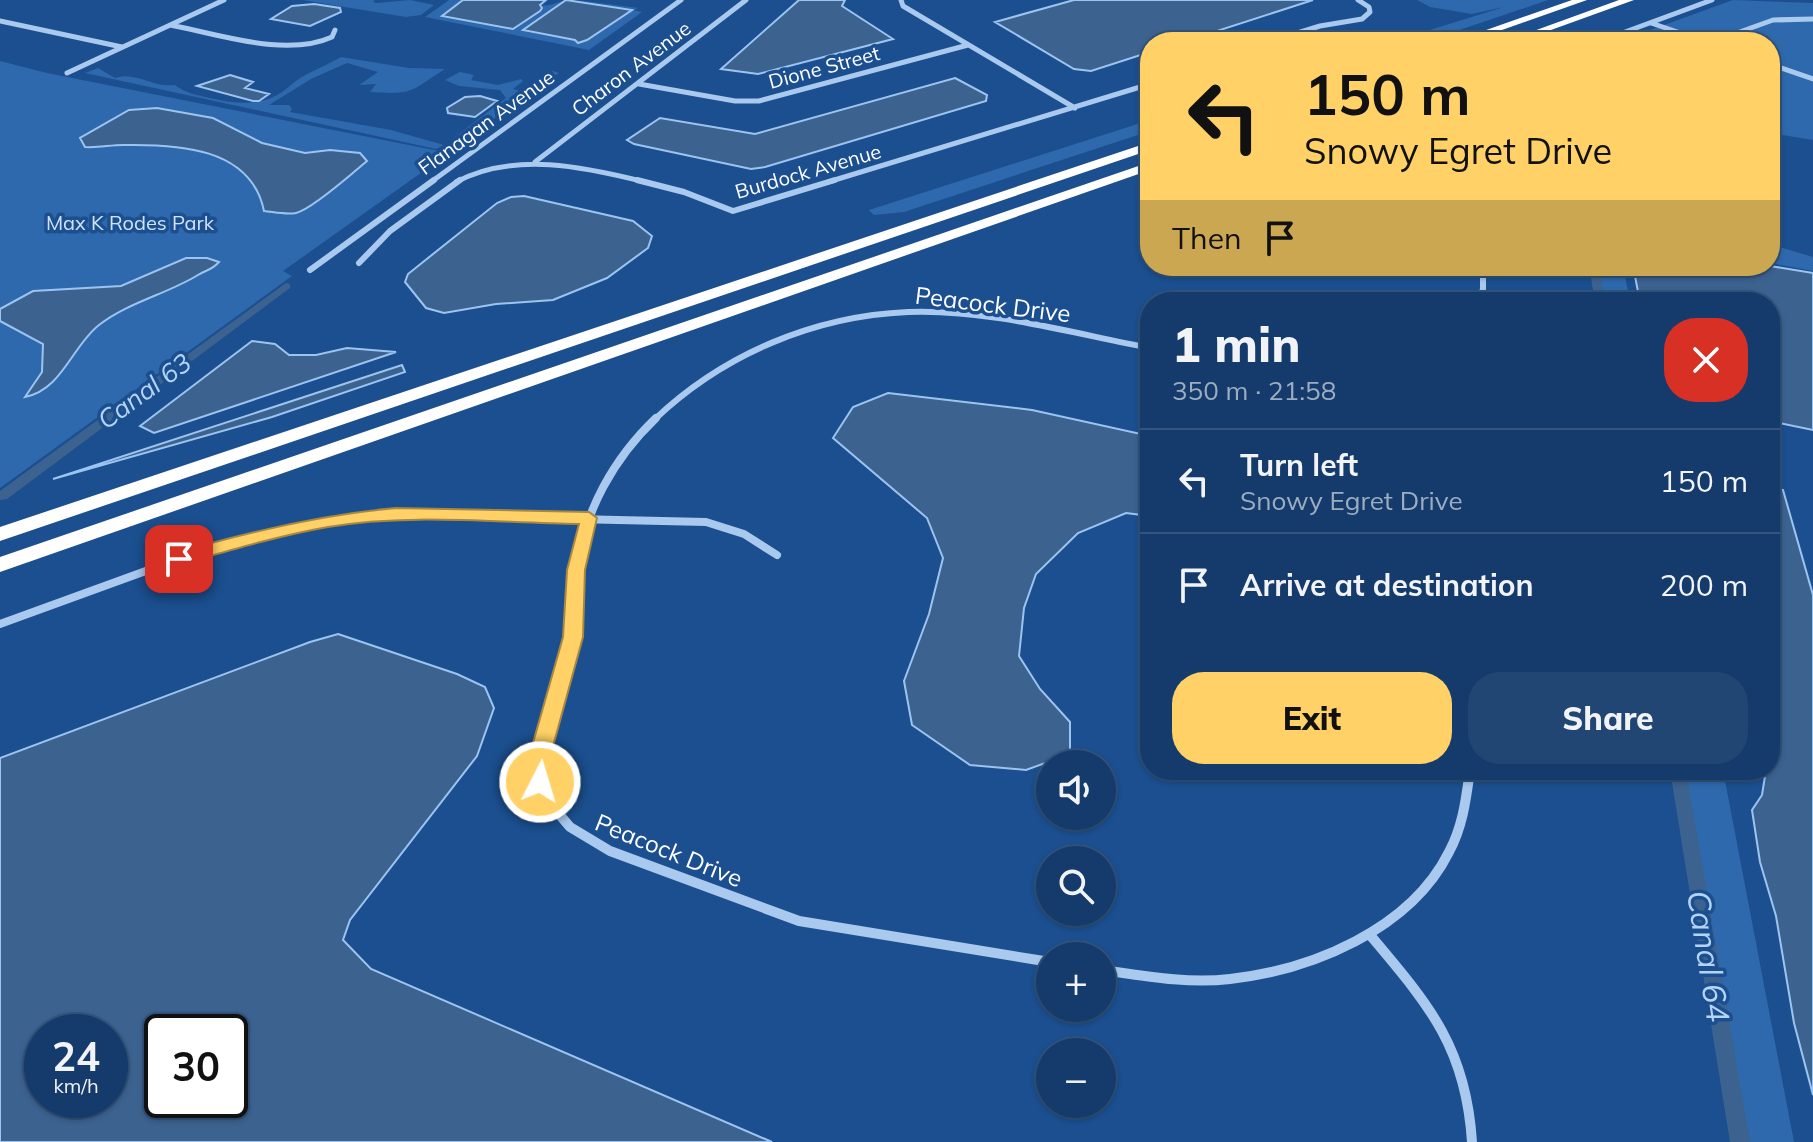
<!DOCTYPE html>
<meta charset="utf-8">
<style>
:root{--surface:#143b6b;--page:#214673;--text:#f1f3f6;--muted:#9dadc1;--line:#33557e;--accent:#ffd166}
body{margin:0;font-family:Mulish,sans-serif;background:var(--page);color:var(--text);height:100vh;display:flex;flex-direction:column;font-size:30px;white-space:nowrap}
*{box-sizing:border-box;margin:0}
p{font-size:26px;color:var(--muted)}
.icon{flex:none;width:44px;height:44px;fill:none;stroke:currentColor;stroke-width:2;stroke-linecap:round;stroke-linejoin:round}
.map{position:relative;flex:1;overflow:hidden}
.drawer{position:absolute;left:1140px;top:292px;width:640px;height:488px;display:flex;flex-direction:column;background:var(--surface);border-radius:32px;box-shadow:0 2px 6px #0004,0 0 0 2px var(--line)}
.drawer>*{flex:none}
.hud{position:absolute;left:1140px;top:32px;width:640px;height:244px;border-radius:32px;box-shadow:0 2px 6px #0004,0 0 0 2px var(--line);background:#ffd166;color:#111;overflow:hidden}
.fabs{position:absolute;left:1036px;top:750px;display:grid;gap:16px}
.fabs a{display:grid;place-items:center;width:80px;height:80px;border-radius:50%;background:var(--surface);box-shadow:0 2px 6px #0004,0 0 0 2px var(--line);font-size:40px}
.speed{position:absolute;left:24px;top:1014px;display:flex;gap:16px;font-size:40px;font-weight:700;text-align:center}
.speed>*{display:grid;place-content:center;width:104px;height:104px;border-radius:50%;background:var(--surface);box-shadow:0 2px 6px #0004,0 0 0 2px var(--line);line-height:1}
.speed small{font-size:20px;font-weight:400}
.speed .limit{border:4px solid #111;border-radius:12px;background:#fff;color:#111}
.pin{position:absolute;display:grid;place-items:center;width:68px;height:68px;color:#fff;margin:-34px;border-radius:16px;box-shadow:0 4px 12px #0006}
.me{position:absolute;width:88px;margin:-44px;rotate:5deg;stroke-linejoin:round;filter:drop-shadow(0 0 6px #0008)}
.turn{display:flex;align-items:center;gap:28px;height:168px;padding:0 32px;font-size:36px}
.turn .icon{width:104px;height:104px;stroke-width:2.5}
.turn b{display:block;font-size:56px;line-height:68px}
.then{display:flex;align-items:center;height:76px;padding:0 32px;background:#0003;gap:16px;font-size:30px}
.round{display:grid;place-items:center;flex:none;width:84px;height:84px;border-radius:32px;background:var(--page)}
.head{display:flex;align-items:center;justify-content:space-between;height:136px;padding:0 32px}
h1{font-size:48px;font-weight:800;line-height:60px}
.button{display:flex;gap:16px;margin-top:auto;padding:16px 32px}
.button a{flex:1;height:92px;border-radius:32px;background:var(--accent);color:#111;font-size:32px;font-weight:800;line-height:92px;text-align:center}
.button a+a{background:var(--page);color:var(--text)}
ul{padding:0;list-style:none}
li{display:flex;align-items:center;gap:24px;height:104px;padding:0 32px;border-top:2px solid var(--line)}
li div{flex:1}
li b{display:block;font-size:30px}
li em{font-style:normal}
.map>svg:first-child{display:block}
.green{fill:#2e69ad}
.water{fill:#3c6290;stroke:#9cc4f0;stroke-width:2;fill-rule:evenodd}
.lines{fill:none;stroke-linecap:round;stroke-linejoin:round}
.canal{fill:#3c6290;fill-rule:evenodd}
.street-far3{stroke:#a9c9ee;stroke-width:5}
.street-far2{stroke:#a9c9ee;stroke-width:6}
.street-far1{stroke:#a9c9ee;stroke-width:8}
.street{stroke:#a9c9ee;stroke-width:10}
.highway{fill:#fff;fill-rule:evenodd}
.route{fill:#ffd166;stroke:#a68842;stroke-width:2}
.labels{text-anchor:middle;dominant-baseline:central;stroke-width:7;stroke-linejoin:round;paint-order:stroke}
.far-street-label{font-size:20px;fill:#fff;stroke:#1b4f8f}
.far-park-label{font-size:20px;fill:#cfe3fa;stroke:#1b4f8f}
.street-label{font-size:24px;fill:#fff;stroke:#1b4f8f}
.water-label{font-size:26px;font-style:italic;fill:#b5d3f5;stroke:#1b4f8f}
.near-water-label{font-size:32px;font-style:italic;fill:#b5d3f5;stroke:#1b4f8f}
</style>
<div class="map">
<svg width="1813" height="1142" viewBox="0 0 1813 1142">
<rect width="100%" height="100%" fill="#1b4f8f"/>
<path class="green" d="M 302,0 L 375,0 L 373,2 L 377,3 L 410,0 L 434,5 L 421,15 L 406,17 Z
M 449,0 L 463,0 L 443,15 L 550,5 L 566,0 L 527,32 L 582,42 L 632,10 L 577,0 L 638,8 L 633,10 L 642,12 L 589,50 L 425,17 Z
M 1417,0 L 1548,0 L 1424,42 L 1391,42 L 1504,7 L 1472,14 L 1430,7 Z
M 1733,0 L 1813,3 L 1813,140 L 1770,133 L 1770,42 L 1617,42 Z
M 341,57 L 409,68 L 445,69 C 410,91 415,95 370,92 L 376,84 L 359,85 L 378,72 L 347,63 L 311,79 L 269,105 L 289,105 L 292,109 L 290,112 L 391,130 L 444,145 L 436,149 L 85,73 L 98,68 L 115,78 C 136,71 152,88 175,85 C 185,93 197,95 210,98 C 241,105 267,107 291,85 C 304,73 326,66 341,57 Z
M 0,61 L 47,73 L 449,153 L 283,271 L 292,276 L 0,488 Z
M 553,71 L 559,73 L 458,144 L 451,140 L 506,98 L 500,90 L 459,86 L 445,80 L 460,72 L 474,75 L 471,80 L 498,85 L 521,79 L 523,81 L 513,89 L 520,91 Z
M 1150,120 L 1150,131 L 904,212 L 874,215 L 869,210 Z
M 1770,244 L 1813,257 L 1813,271 L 1770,263 Z
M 1593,266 L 1623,266 L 1630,302 L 1599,302 Z
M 1678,770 L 1723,770 L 1794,1142 L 1743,1142 Z"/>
<path class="water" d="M 463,0 L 546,0 L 540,5 L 542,8 L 540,11 L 513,29 L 442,16 Z
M 566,0 L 632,10 L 587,40 L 578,43 L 575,40 L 523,30 Z
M 799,0 L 845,0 L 842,6 L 893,39 L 758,74 L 721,69 Z
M 1074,0 L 1313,0 L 1183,42 L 1150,42 L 1150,52 L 1091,71 L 1074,69 L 995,22 Z
M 314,4 L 340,8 L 341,12 L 310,26 L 271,19 L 292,6 Z
M 230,75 L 253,82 L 245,88 L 269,94 L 259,101 L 253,101 L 197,86 Z
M 955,78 L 987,95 L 986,101 L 765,167 L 751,169 L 634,144 L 627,140 L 660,118 L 755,134 Z
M 480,96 L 497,101 L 475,117 L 448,113 L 447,108 L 465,97 Z
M 157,108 L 213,118 L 262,143 L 305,153 L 330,150 L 360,153 L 367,161 C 353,173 311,210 296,213 C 286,215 274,212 264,211 C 251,147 177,144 123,145 C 110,145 98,148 85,147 L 80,138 L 129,110 Z
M 524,196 L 633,221 L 652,236 L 648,248 L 607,278 L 553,300 L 496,304 L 444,313 L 426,308 L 405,282 L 408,274 L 497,203 L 511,197 Z
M 186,258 L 207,258 L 219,262 C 212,270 206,270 198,275 C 167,294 129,302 99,325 C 72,346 62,390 25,397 L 42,372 L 43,344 L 0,321 L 0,309 L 33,291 L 121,286 Z
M 1633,266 L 1770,266 L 1813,273 L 1813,430 L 1770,421 L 1770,302 L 1640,302 Z
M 252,341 L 275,344 L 289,355 L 316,355 L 347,348 L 396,352 L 154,433 L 140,426 Z
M 402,365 L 405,372 L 272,417 L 53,479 Z
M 888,393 L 1032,410 L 1150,436 L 1150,516 L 1126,513 L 1078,533 L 1036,574 L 1024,608 L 1019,656 L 1040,689 L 1070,722 L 1070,754 L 1026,770 L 970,765 L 912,725 L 904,681 L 929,614 L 943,558 L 927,518 L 833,438 L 853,407 Z
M 1770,486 L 1783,490 L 1813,595 L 1813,1095 L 1794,1023 L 1776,916 L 1760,862 L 1752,810 L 1762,795 L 1766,770 L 1770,770 Z
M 338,634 L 457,674 L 485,687 L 494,708 L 477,756 L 350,920 L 343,940 L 371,969 L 772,1142 L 0,1142 L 0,758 L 310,642 ZM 42,1032 L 110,1032 L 110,1100 L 42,1100 ZM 162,1032 L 230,1032 L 230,1100 L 162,1100 Z"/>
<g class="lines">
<path class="canal" d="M 1589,266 L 1599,266 L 1605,302 L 1595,302 Z
M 286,283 L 290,284 L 290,288 L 7,499 L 0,500 L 0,491 Z
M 1670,770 L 1686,770 L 1750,1142 L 1730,1142 Z"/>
<path class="street-far3" d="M 901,0 L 903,6 L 1075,108
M 0,21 L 122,47
M 1651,23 L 1707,42
M 170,25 C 219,34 286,58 332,37 L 335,30
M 1268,42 L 1320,26 L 1362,19 L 1370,12 L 1369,7 L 1358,0
M 1598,42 L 1712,0
M 1712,42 L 1773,20 L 1813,19
M 1770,64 L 1813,79
M 67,73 L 224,0
M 639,84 L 735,101 L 759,101 L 968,45
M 535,162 L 746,0
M 431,182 L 681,0
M 456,182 C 514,151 585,167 645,182
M 828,182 L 1150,84"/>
<path class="street-far2" d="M 637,180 L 684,192 L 733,211 L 835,180
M 359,263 L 390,231 L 460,180
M 310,270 L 434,180
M 1478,302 L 1483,289 L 1483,266
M 654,420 C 722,355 813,316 908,312 C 988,309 1071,333 1150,348"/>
<path class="street-far1" d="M 0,624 L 209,548 L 330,521 L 396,515 L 706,522 L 744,534 L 777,555
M 545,732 C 553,700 567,669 572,637 C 577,614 574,591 577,569 C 584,511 614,458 656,418"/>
<path class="street" d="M 546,730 L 542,780 L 547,800 L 570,827 L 610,851 L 799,921 L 1050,962
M 1370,935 C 1429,1005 1466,1047 1472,1142
M 1102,970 C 1144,976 1187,984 1230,979 C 1311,970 1410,930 1449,852 C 1463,826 1466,799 1470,770"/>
<path class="highway" d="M 1572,0 L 1587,0 L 1468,42 L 1452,42 Z
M 1619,0 L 1634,0 L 1518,42 L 1503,42 Z
M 1150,142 L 1150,150 L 0,541 L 0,527 Z
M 1150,162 L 1150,170 L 0,572 L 0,557 Z"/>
</g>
<path class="route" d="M 396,508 L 589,512 L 597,518 L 585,570 L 583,637 L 552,750 L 551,782 L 548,789 L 540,791 L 533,789 L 529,782 L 531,750 L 563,637 L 567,570 L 579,524 C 496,523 409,513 328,527 C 277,536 228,551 179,565 L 170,559 L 173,554 C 247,532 319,515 396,508 Z"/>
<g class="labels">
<g class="far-street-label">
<text transform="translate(824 67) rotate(-15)">Dione Street</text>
<text transform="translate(631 68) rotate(-37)">Charon Avenue</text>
<text transform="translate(486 122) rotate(-36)">Flanagan Avenue</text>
<text transform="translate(808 171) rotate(-16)">Burdock Avenue</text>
</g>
<g class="far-park-label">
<text x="130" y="222">Max K Rodes Park</text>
</g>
<g class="street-label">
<text transform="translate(993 304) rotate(7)">Peacock Drive</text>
<text transform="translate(669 850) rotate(22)">Peacock Drive</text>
</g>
<g class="water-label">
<text transform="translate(144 391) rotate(-36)">Canal 63</text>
</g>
<g class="near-water-label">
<text transform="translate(1709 956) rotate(81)">Canal 64</text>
</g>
</g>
</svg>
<div class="fabs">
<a><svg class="icon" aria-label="sound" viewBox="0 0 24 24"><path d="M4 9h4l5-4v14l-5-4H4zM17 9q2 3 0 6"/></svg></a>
<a><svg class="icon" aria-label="search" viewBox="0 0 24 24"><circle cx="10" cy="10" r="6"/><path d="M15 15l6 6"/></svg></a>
<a>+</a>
<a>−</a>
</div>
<div class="speed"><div>24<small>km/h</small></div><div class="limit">30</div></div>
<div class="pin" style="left:179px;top:559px;background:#d93025"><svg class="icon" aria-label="arrive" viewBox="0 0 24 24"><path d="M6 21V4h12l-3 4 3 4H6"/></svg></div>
<svg class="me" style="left:540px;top:782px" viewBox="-20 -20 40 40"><circle r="17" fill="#ffd166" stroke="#fff" stroke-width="3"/><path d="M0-11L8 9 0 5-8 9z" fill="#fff"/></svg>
<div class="hud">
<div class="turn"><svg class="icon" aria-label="left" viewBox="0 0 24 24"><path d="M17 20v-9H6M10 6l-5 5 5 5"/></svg><div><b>150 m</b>Snowy Egret Drive</div></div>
<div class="then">Then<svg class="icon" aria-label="arrive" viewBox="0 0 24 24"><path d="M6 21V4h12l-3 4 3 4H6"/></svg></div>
</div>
<section class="drawer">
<div class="head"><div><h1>1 min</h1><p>350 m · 21:58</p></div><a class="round" style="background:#d93025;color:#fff"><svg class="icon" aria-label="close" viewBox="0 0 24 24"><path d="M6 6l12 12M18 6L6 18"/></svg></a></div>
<ul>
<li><svg class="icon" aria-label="left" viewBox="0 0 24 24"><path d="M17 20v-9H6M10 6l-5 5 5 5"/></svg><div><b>Turn left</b><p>Snowy Egret Drive</p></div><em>150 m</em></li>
<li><svg class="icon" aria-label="arrive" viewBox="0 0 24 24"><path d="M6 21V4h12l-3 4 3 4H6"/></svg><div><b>Arrive at destination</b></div><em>200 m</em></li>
</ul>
<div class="button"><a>Exit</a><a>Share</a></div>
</section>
</div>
